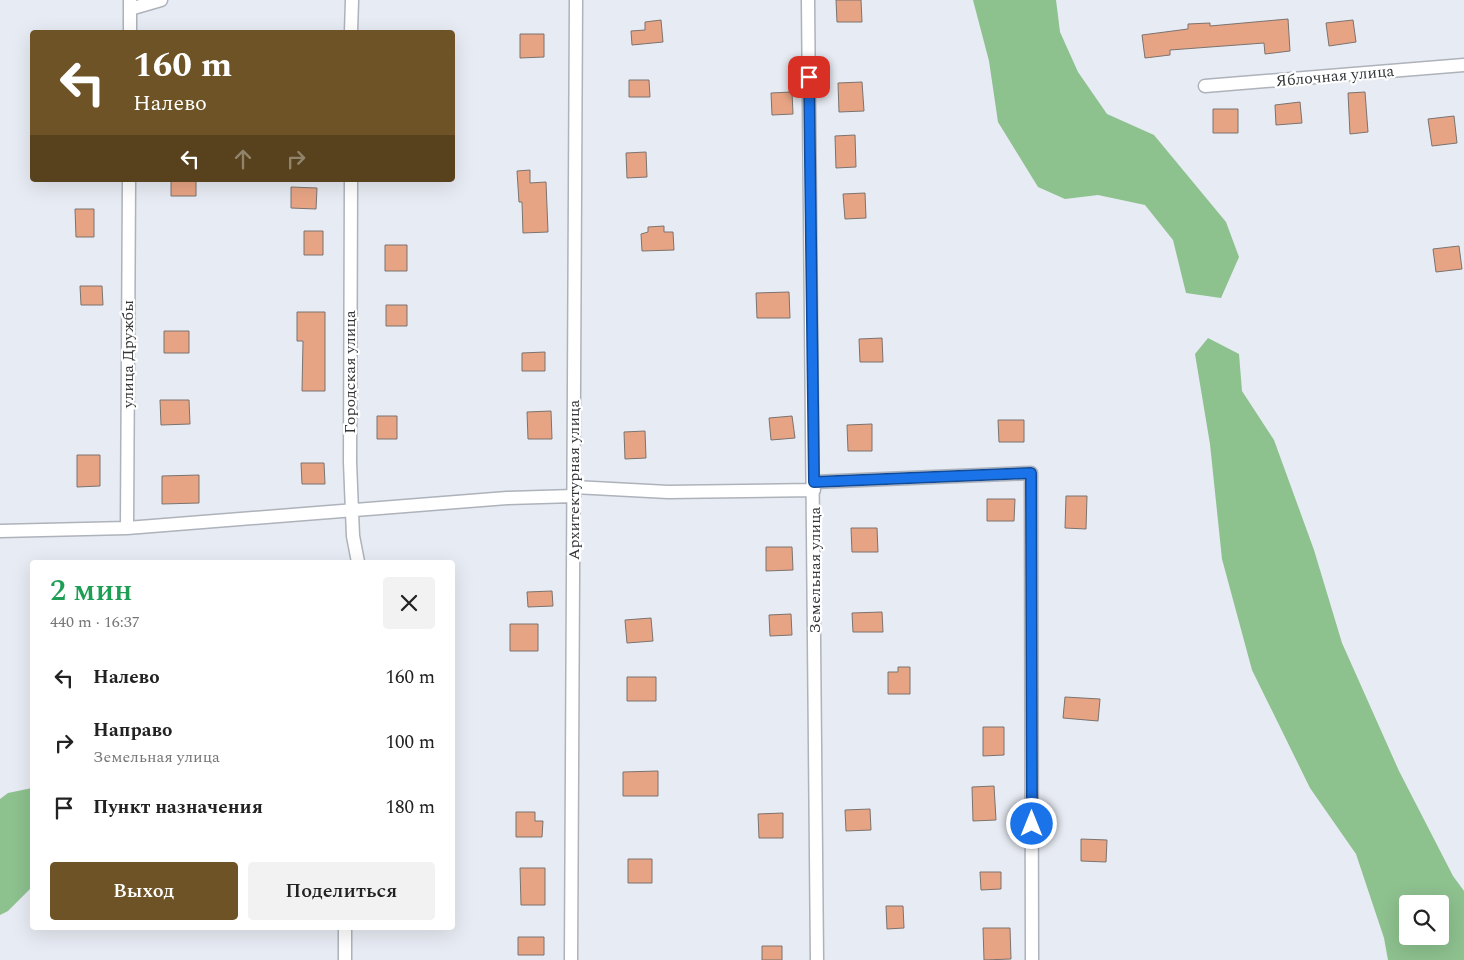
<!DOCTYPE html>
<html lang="ru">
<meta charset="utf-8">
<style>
:root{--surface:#fff;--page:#f2f2f2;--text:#222;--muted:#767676;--accent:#6d5325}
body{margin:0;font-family:Spectral,serif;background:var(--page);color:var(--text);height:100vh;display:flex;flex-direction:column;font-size:19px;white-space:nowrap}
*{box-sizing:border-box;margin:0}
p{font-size:16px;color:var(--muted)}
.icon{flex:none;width:28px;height:28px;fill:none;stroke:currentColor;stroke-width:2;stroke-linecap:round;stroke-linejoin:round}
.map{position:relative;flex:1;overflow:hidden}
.panel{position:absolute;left:30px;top:560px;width:425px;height:370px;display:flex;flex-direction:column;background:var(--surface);border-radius:5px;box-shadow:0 5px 20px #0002}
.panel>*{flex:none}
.guide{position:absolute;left:30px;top:30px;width:425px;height:152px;border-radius:5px;box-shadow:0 5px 20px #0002;background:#6d5325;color:#fff;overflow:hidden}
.fabs{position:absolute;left:1399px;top:895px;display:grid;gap:10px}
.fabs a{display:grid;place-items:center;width:50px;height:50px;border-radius:5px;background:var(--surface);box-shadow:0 5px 20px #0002;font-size:25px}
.pin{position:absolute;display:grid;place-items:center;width:42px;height:42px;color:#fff;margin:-21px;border-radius:10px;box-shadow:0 2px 8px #0006}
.me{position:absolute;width:55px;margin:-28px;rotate:0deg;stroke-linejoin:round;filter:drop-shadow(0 0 4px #0008)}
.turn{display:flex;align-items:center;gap:18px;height:105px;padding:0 20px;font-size:22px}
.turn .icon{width:65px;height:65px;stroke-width:2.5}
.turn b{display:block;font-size:35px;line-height:42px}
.lanes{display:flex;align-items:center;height:48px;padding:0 20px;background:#0003;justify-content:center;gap:25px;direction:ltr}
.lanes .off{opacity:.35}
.round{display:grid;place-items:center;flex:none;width:52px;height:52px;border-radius:5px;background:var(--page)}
.summary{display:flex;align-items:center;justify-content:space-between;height:85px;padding:0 20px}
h1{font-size:30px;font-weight:600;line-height:38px;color:#1e9e55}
.cta{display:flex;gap:10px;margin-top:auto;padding:10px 20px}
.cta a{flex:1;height:58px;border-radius:5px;background:var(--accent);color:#fff;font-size:20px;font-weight:600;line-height:58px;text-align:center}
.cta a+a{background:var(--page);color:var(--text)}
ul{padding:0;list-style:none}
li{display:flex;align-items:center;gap:15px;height:65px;padding:0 20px}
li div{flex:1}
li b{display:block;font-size:19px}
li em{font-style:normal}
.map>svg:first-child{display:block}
.forest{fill:#8dc18e;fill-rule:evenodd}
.building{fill:#e7a484;stroke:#7b736f}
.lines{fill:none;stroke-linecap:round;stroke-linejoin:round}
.street-casing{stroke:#aeb2ba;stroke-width:15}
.street{stroke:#fff;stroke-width:12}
.route-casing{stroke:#114b97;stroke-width:12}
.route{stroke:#1a73e8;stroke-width:9}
.labels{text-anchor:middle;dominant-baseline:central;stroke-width:4.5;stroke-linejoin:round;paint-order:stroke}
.street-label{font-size:16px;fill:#343639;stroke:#fff}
</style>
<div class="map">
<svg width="1464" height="960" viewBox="0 0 1464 960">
<rect width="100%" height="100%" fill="#e7ebf3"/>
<path class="forest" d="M 973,0 L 1056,0 L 1060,32 L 1078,72 L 1107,114 L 1154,135 L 1226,222 L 1239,257 L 1221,298 L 1186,293 L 1173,240 L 1145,205 L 1098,195 L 1065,199 L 1038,187 L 998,122 L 989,61 Z
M 1208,338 L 1239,354 L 1242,391 L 1274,440 L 1314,550 L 1342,643 L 1399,771 L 1453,876 L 1464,891 L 1464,960 L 1388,960 L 1384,938 L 1356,854 L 1310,788 L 1252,670 L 1222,559 L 1210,444 L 1195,354 ZM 1408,904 L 1440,904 L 1440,936 L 1408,936 Z
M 32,788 L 32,887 L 8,911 L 0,915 L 0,799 L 8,793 Z"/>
<path class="building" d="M 836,0 L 861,0 L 862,22 L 837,22 Z
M 1288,19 L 1290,51 L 1265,54 L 1264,43 L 1170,50 L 1170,55 L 1145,58 L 1142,35 L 1188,29 L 1188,24 L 1210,23 L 1210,26 Z
M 661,20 L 663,42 L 632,45 L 631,31 L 645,30 L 645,22 Z
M 1353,20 L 1356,42 L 1329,46 L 1326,23 Z
M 520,34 L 544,34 L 544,57 L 520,58 Z
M 629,80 L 649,80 L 650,97 L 629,97 Z
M 862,82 L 864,111 L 839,112 L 838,83 Z
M 792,92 L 793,114 L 772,115 L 771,93 Z
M 1365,92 L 1368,132 L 1350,134 L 1348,93 Z
M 1300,102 L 1302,123 L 1276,125 L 1275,105 Z
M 1213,109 L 1238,109 L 1238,133 L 1213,133 Z
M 1454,116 L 1457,143 L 1432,146 L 1428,119 Z
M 855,135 L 856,167 L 836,168 L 835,136 Z
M 646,152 L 647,177 L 627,178 L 626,153 Z
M 530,170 L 530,183 L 546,182 L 548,232 L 523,233 L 522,202 L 519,202 L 517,171 Z
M 171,180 L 196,180 L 196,196 L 171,196 Z
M 291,187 L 317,188 L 316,209 L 291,208 Z
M 865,193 L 866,218 L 845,219 L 843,194 Z
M 75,209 L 94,209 L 94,237 L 76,237 Z
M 664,226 L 664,232 L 673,232 L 674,250 L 642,251 L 641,234 L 648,232 L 648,227 Z
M 304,231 L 323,231 L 323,255 L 304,255 Z
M 385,245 L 407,245 L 407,271 L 385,271 Z
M 1459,246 L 1462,269 L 1436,272 L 1433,249 Z
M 80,286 L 102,286 L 103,305 L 81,305 Z
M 789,292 L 790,318 L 757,318 L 756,293 Z
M 386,305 L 407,305 L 407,326 L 386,326 Z
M 297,312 L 325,312 L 325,391 L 302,391 L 303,341 L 297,341 Z
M 164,331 L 189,331 L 189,353 L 164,353 Z
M 882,338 L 883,362 L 860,362 L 859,339 Z
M 545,352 L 545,371 L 522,371 L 522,353 Z
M 160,400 L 189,400 L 190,424 L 161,425 Z
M 551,411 L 552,439 L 528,439 L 527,412 Z
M 377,416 L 397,416 L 397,439 L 377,439 Z
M 792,416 L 795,438 L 771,440 L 769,418 Z
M 998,420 L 1024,420 L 1024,442 L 999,442 Z
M 872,424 L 872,451 L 848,451 L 847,425 Z
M 645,431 L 646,458 L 625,459 L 624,432 Z
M 77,455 L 100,455 L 100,486 L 77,487 Z
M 301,463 L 324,463 L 325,484 L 302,484 Z
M 199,475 L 199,503 L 162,504 L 162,476 Z
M 1066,496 L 1087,496 L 1086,529 L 1065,528 Z
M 987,499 L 1015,499 L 1014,521 L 987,521 Z
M 851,528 L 877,528 L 878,552 L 852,552 Z
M 766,547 L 792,547 L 793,570 L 766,571 Z
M 552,591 L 553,606 L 528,607 L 527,592 Z
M 882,612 L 883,632 L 853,632 L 852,613 Z
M 791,614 L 792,635 L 770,636 L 769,615 Z
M 651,618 L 653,641 L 627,643 L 625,620 Z
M 510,624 L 538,624 L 538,651 L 510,651 Z
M 898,667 L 910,667 L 910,694 L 888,694 L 888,672 L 898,672 Z
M 627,677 L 656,677 L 656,701 L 627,701 Z
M 1065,697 L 1100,699 L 1098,721 L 1063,718 Z
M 983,727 L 1004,727 L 1004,755 L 983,756 Z
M 658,771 L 658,796 L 623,796 L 623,772 Z
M 994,786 L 996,820 L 973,821 L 972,787 Z
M 870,809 L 871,830 L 846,831 L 845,810 Z
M 516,812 L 535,812 L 535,821 L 543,821 L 542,837 L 516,837 Z
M 783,813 L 783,838 L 759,838 L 758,814 Z
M 1081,839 L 1107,840 L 1106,862 L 1081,861 Z
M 628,859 L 652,859 L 652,883 L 628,883 Z
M 520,868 L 545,868 L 545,905 L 521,905 Z
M 980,872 L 1001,872 L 1001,889 L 981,890 Z
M 886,906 L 903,906 L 904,928 L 887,929 Z
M 983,928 L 1010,928 L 1011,959 L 984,960 Z
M 518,937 L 544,937 L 544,955 L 518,955 Z
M 762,946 L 782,946 L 782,960 L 762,960 Z"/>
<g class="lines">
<g class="street-casing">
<path id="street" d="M 808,0 L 817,960
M 130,9 L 161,0
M 130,32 L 130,0
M 351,32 L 352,0
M 1205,86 L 1464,65
M 351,180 L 350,462 L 353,536 L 358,562
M 814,482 L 1031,473 L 1032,960
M 574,487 L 668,492 L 814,490
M 127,528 L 129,180
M 0,531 L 127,528 L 507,498 L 574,496
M 345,928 L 345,960
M 571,960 L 576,0"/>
</g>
<use href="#street" class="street"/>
</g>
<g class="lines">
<g class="route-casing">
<path id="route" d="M 809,77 L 814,482 L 1031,473 L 1032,824"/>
</g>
<use href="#route" class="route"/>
</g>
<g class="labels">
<g class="street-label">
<text transform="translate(1335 76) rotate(-5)">Яблочная улица</text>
<text transform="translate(128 354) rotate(-90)">улица Дружбы</text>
<text transform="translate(350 372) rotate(-90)">Городская улица</text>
<text transform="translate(574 480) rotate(-90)">Архитектурная улица</text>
<text transform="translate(815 570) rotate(-90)">Земельная улица</text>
</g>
</g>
</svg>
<div class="fabs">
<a><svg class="icon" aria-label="search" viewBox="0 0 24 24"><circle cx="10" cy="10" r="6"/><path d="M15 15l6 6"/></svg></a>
</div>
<div class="pin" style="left:809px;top:77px;background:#d93025"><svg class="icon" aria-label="arrive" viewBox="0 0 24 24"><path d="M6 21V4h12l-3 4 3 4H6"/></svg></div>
<svg class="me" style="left:1032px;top:824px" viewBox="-20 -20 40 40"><circle r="17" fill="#1a73e8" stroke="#fff" stroke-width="3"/><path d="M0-11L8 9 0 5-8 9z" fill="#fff"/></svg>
<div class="guide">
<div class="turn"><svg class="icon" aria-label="left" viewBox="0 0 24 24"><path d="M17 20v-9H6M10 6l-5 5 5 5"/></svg><div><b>160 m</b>Налево</div></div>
<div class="lanes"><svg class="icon" aria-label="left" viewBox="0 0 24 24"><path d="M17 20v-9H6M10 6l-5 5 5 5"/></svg><svg class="icon off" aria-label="ahead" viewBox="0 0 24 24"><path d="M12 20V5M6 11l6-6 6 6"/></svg><svg class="icon off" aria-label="right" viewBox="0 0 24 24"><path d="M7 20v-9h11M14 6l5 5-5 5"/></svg></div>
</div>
<section class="panel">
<div class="summary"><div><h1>2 мин</h1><p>440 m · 16:37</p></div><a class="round"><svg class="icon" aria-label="close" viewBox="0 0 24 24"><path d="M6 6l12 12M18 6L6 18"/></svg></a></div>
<ul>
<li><svg class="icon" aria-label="left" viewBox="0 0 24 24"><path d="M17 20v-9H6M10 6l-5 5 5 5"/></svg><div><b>Налево</b></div><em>160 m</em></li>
<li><svg class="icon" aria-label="right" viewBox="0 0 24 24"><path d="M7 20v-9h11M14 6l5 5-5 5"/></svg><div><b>Направо</b><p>Земельная улица</p></div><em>100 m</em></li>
<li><svg class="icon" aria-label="arrive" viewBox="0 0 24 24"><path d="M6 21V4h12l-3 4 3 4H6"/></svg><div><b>Пункт назначения</b></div><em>180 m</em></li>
</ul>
<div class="cta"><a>Выход</a><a>Поделиться</a></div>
</section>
</div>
